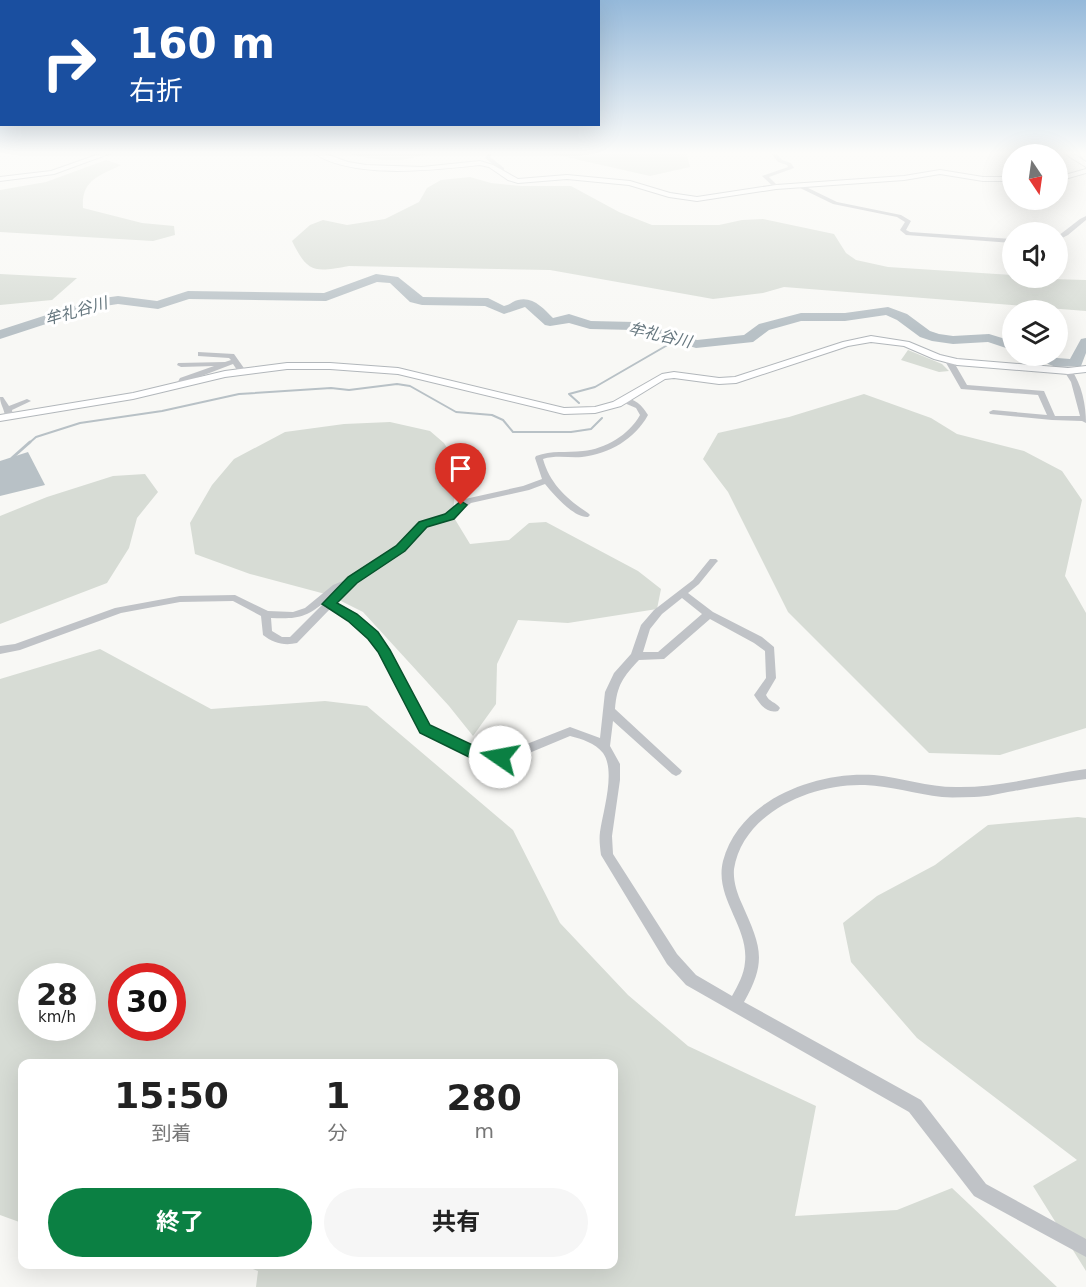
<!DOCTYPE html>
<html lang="ja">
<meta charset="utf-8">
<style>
:root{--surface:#fff;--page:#f6f6f6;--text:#222;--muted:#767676;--accent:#0b8043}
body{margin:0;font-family:"DejaVu Sans","Noto Sans JP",sans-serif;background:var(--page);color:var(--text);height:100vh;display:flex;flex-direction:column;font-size:22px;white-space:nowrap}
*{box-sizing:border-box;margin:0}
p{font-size:20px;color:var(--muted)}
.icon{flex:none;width:33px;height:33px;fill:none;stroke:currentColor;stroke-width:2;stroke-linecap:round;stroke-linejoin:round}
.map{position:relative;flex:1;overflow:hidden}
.sheet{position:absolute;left:18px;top:1059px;width:600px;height:210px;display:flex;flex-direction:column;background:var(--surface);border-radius:12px;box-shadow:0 6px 24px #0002}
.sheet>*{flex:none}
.hud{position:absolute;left:0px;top:0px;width:600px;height:126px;box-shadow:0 6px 24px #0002;background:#1a4fa0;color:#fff;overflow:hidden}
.needle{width:39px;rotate:167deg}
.fabs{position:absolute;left:1002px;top:144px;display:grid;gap:12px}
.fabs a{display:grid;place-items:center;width:66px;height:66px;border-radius:50%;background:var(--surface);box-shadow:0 6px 24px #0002;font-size:30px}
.speed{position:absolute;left:18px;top:963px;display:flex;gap:12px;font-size:30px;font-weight:700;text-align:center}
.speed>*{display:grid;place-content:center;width:78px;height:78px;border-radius:50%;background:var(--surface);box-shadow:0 6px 24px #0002;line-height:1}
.speed small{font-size:15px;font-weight:400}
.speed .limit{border:9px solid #d22;background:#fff;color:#111}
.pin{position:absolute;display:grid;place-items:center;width:51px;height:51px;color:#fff;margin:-62px -26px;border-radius:50% 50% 50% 0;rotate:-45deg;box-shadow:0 0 6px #0007}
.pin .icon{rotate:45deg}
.me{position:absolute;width:66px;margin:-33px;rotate:282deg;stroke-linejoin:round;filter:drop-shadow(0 0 4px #0008)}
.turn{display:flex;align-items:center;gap:21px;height:126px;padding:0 30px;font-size:27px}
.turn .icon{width:78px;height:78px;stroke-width:2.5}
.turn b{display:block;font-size:42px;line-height:51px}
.eta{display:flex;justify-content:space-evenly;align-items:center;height:102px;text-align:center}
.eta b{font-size:36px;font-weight:700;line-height:42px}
.button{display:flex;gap:12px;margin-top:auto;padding:12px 30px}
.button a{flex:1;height:69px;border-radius:36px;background:var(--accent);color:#fff;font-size:24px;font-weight:700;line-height:69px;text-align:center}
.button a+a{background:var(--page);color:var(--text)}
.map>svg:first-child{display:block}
.green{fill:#d7dcd5;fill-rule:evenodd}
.water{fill:#b8c1c6}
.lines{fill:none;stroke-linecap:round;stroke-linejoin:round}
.stream-far1{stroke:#b8c1c6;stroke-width:2}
.stream{stroke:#b8c1c6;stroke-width:3}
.river{fill:#b8c1c6;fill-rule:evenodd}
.secondary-casing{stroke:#b2b7bb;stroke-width:2}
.primary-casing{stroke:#b4b7bb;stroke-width:2}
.street{fill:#c0c3c7;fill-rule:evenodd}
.secondary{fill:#fff;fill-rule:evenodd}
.primary{fill:#fff;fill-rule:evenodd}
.route{fill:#0b8043;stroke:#07532c;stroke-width:1.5}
.labels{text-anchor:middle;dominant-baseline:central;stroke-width:6;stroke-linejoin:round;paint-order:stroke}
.far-water-label{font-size:16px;font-style:italic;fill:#66777f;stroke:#fff}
</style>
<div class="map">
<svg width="1086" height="1287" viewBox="0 0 1086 1287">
<rect width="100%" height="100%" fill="#f8f8f5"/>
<path class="green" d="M 344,152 L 429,152 C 405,165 369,160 344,152 Z
M 544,152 L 686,152 L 690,167 L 650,176 Z
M 106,160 L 121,165 C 99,176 81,180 83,208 L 142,223 L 174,226 L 175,235 L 153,241 L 0,232 L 0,190 L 46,182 Z
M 470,177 L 491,183 L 521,186 L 571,186 L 619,212 L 652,225 L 719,225 L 742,220 L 763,219 L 834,234 L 846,253 L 856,260 L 888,267 L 1012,275 L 1012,278 L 1086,280 L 1086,311 L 784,287 L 763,293 L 713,299 L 550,270 L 349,266 C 315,272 308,274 292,241 L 310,225 L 323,220 L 347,225 L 385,219 L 419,202 L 427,188 L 441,180 Z
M 0,274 L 77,278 L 52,300 L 0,305 Z
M 908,350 L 942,364 L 949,371 L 939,372 L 901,360 Z
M 864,394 L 931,418 L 957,434 L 1024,451 L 1062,471 L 1082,500 L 1065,576 L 1086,613 L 1086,728 L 1000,755 L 929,753 L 788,612 L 728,492 L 703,459 L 718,433 L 789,417 Z
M 390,422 L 430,431 L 444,443 L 457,464 L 453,516 L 470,544 L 509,540 L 529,523 L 546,522 L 638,571 L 661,589 L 657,609 L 568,623 L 518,620 L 497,664 L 496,704 L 473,736 L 449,706 L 363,612 L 329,595 L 250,574 L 195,554 L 190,523 L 212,485 L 234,459 L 285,432 L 344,424 Z
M 145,474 L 158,492 L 137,518 L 129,548 L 107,583 L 0,624 L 0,516 L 47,497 L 113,476 Z
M 100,649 L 211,709 L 325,701 L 367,706 L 513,830 L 560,923 L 628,995 L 688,1046 L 816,1106 L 795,1216 L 897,1210 L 952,1188 L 1057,1287 L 256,1287 L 258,1271 L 243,1265 L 614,1264 L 614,1064 L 22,1064 L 22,1223 L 0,1215 L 0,679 ZM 32,976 L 82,976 L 82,1028 L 32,1028 ZM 122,976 L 172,976 L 172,1028 L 122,1028 Z
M 1078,817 L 1086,818 L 1086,1271 L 1033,1186 L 1077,1160 L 917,1038 L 851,962 L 843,923 L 877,896 L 935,865 L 988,825 Z"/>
<path class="water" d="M 28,452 L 45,485 L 0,496 L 0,461 Z"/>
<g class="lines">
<path class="stream-far1" d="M 579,403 L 569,394 L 595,387 L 671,343 L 683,341
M 28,444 L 36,437 L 80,423 L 162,411 L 239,394 L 331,388 L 349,390 L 397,384 L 410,386 L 456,412 L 492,415 L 503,420 L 513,432 L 571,432 L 591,429 L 602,418"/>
<path class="stream" d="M 12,458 L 30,442"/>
<path class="river" d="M 376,274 L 398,277 L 423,297 L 488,298 L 504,306 C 510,305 513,301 518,300 C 533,296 544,309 553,318 L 569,314 L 591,321 L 635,322 L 697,340 L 744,335 L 759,324 L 801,313 L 845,313 L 888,307 L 907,314 L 930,331 L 939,334 L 953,336 L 989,334 L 1012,341 L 1012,350 L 988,342 L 953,344 L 932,341 L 920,337 L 897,320 L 886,315 L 845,321 L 801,321 L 769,330 L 753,342 L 696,348 L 634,330 L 590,329 L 569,323 L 550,326 L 545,325 L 525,307 L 504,314 L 485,306 L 422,305 L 410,302 L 390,283 L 377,282 L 326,301 L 189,299 L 158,309 L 118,304 L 98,307 L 0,339 L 0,330 L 96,299 L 118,296 L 157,301 L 188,291 L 324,293 Z
M 1086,338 L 1086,353 L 1081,366 L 1056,367 L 1034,359 L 1032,356 L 1070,359 L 1081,339 Z"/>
<g class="secondary-casing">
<path id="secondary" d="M 105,152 L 114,152 L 54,174 L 0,181 L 0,177 L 51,171 Z
M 312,152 L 320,152 L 348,162 L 366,165 L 422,167 L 480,161 L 493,165 L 518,179 L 567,175 L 630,181 L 670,193 L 697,197 L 776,185 L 904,176 L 940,170 L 983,177 L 1012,177 L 1012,181 L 983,181 L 940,174 L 904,180 L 776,189 L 697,201 L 669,197 L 629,185 L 567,179 L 518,183 L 508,180 L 489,167 L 480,165 C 433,170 352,180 312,152 Z
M 1086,169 L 1086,173 L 1058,181 L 1058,177 Z
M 871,336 L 909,342 L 940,355 L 957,359 L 1068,368 L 1086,366 L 1086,372 L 1068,374 L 957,365 L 934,359 L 904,346 L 871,342 L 848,346 L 736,383 L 719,384 L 674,378 L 665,379 L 621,406 L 595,413 L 564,414 L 398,374 L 330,369 L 287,369 L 225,377 L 133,399 L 0,421 L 0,415 L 133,393 L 225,371 L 287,363 L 330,363 L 398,368 L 564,408 L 595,407 L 613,402 L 662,374 L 674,372 L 719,378 L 735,377 L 843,342 Z"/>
</g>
<g class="primary-casing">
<path id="primary" d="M 1062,152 L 1071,152 L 1086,162 L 1086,167 Z"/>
</g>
<path class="street" d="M 489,152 L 493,152 L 490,157 L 504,168 L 504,170 L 498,171 L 499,169 L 485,158 Z
M 770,152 L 775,152 L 782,160 L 791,163 L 794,168 L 769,177 L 779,187 L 776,189 L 762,176 L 788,167 L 787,165 L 778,162 Z
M 798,185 L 802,185 L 837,202 L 901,215 L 911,221 L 906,230 L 910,232 L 1012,239 L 1012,243 L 906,235 L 900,230 L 905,222 L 897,217 L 833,204 L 798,187 Z
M 1086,216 L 1086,220 L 1068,235 L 1058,240 L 1058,236 L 1080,219 Z
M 198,352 L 234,354 L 246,371 L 239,373 L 233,364 L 186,382 L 183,387 L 177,387 L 176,385 L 180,378 L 214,366 L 181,367 L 177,365 L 178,363 L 225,362 L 231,360 L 229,358 L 198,356 Z
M 946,359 L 952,359 L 967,385 L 1044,391 L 1055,416 L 1080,416 L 1071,382 L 1064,371 L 1071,369 C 1082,385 1086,405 1086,423 L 1082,421 L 1052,420 L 990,414 L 989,412 L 993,410 L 1047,415 L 1038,395 L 961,389 L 945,361 Z
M 0,397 L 3,397 L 9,406 L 27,399 L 31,401 L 12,410 L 13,416 L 9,418 L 5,416 C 4,408 0,404 0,397 Z
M 622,398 C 635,398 642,405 648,415 C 635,439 609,454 582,457 C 569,458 556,455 543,459 C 550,484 567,499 588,513 L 590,515 L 588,517 C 574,518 554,495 545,484 L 529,490 L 471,503 L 453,518 L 426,527 L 403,551 L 356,582 L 336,603 L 356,616 L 377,633 L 388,647 L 429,726 L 480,751 L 490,752 L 509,751 L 570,727 L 600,738 L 605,692 L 614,673 L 631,654 L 641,625 L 654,610 L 693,580 L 710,559 L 716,559 L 718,561 L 716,563 L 699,584 L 688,593 L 713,612 L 762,637 L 774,647 L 776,678 L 766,695 C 769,702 776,702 780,708 L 778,711 C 766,714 760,704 754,695 L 766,678 L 765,651 L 754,643 L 710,619 L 664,659 L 639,660 C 623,677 617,685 615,709 L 682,771 L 680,774 L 676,776 L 672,774 L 613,721 L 610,746 L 620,764 L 620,780 L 612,836 L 613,854 L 677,954 L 696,975 L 732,996 C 738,985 744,975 745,962 C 749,926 714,898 723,861 C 739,800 815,771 874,775 C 903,778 930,788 960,787 C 1002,787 1044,775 1086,769 L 1086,779 C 1062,782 1038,787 1014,791 C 1001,793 987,797 974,797 C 963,797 952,798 942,797 C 916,794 891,786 865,785 C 813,783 743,812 734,869 C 733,881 737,893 742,904 C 760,945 768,960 744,1002 L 921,1100 L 986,1184 L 1086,1239 L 1086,1257 L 974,1196 L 909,1112 L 686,985 L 667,964 L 601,855 C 600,847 599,839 600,832 C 603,811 616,771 603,753 C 595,743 582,739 570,736 L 510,761 L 490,762 L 474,758 L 421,732 L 380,652 L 369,639 L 348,620 L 330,609 L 297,643 C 284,646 273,643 263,635 L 261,616 L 233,601 L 180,602 L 121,613 L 20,650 L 0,654 L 0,646 L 15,644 L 115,608 L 180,596 L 235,595 L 268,611 L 293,612 L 305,608 L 333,585 L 350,578 L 397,547 L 420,523 L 447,514 L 465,499 L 523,486 L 542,479 L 535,458 L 536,456 C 552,450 566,453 583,451 C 605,449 629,435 640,415 L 636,408 L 622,402 ZM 682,598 L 702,614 L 658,652 L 643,652 L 650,629 L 662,614 ZM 327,600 L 290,637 L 282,637 L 272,631 L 271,618 C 298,619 306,618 327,600 Z"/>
<use href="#secondary" class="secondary"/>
<use href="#primary" class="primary"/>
</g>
<linearGradient id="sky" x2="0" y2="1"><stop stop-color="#95b9da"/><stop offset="0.46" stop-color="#fcfcfa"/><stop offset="1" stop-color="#fcfcfa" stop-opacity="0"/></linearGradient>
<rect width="1086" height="332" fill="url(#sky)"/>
<path class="route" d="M 461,501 L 467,505 L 454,519 L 427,527 L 405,551 L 357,583 L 337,603 L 357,614 L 378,632 L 390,650 L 430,725 L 481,749 L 506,753 L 508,757 L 506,762 L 500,763 L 473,759 L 420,733 L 378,652 L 368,639 L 348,621 L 322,604 L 348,577 L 396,546 L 419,522 L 445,514 Z"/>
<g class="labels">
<g class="far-water-label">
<text transform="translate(76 311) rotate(-16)">牟礼谷川</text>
<text transform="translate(660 335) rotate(13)">牟礼谷川</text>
</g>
</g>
</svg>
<div class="fabs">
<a><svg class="needle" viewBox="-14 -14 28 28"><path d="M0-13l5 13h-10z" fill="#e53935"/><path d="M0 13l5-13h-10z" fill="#767676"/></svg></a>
<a><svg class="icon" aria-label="sound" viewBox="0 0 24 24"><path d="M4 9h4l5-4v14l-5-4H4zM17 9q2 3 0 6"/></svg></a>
<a><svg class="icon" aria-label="layers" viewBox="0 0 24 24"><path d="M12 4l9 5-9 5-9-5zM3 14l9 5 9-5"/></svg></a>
</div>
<div class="speed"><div>28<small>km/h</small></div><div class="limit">30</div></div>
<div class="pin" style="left:461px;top:505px;background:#d93025"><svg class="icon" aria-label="arrive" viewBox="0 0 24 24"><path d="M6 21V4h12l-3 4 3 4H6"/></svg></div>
<svg class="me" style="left:500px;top:757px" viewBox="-20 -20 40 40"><circle r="19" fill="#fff"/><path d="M0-13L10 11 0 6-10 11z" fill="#0b8043"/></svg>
<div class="hud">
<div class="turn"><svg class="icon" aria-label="right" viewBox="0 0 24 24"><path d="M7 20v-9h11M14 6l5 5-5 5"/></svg><div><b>160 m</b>右折</div></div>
</div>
<section class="sheet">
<div class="eta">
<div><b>15:50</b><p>到着</p></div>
<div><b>1</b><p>分</p></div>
<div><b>280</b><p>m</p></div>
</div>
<div class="button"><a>終了</a><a>共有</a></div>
</section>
</div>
